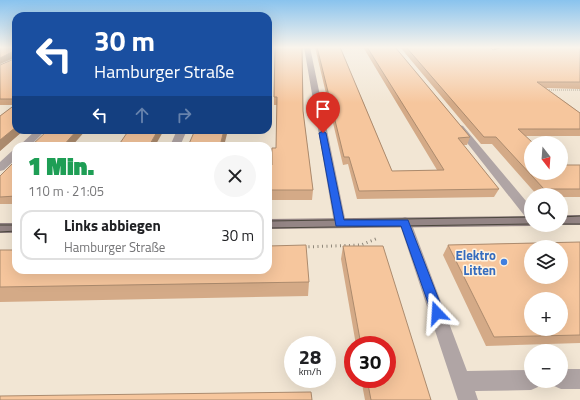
<!DOCTYPE html>
<html lang="de">
<meta charset="utf-8">
<style>
:root{--surface:#fff;--page:#f6f6f6;--text:#202124;--muted:#757577;--line:#e0e0e0}
body{margin:0;font-family:"Titillium Web",sans-serif;background:var(--page);color:var(--text);height:100vh;display:flex;flex-direction:column;font-size:15px;white-space:nowrap}
*{box-sizing:border-box;margin:0}
p{font-size:13px;color:var(--muted)}
.icon{flex:none;width:22px;height:22px;fill:none;stroke:currentColor;stroke-width:2;stroke-linecap:round;stroke-linejoin:round}
.map{position:relative;flex:1;overflow:hidden}
.details{position:absolute;left:12px;top:142px;width:260px;height:132px;display:flex;flex-direction:column;background:var(--surface);border-radius:12px;box-shadow:0 4px 16px #0002}
.details>*{flex:none}
.hud{position:absolute;left:12px;top:12px;width:260px;height:122px;border-radius:12px;box-shadow:0 4px 16px #0002;background:#1a4fa0;color:#fff;overflow:hidden}
.needle{width:26px;rotate:163deg}
.fabs{position:absolute;left:524px;top:136px;display:grid;gap:8px}
.fabs a{display:grid;place-items:center;width:44px;height:44px;border-radius:50%;background:var(--surface);box-shadow:0 4px 16px #0002;font-size:20px}
.speed{position:absolute;left:284px;top:336px;display:flex;gap:8px;font-size:20px;font-weight:700;text-align:center}
.speed>*{display:grid;place-content:center;width:52px;height:52px;border-radius:50%;background:var(--surface);box-shadow:0 4px 16px #0002;line-height:1}
.speed small{font-size:10px;font-weight:400}
.speed .limit{border:6px solid #d22;background:#fff;color:#111}
.pin{position:absolute;display:grid;place-items:center;width:34px;height:34px;color:#fff;margin:-41px -17px;border-radius:50% 50% 50% 0;rotate:-45deg;box-shadow:0 0 4px #0007}
.pin .icon{rotate:45deg}
.me{position:absolute;width:44px;margin:-22px;rotate:340deg;stroke-linejoin:round;filter:drop-shadow(0 0 3px #0008)}
.turn{display:flex;align-items:center;gap:14px;height:84px;padding:0 16px;font-size:18px}
.turn .icon{width:52px;height:52px;stroke-width:2.5}
.turn b{display:block;font-size:28px;line-height:34px}
.lanes{display:flex;align-items:center;height:38px;padding:0 16px;background:#0003;justify-content:center;gap:20px;direction:ltr}
.lanes .off{opacity:.35}
.round{display:grid;place-items:center;flex:none;width:42px;height:42px;border-radius:21px;background:var(--page)}
.headline{display:flex;align-items:center;justify-content:space-between;height:68px;padding:0 16px}
h1{font-size:24px;font-weight:800;line-height:30px;color:#1e9e55}
ul{padding:0;list-style:none}
li{display:flex;align-items:center;gap:12px;height:50px;margin:0 8px 6px;padding:0 8px;border:2px solid var(--line);border-radius:12px}
li div{flex:1}
li b{display:block;font-size:15px}
li em{font-style:normal}
.map>svg:first-child{display:block}
.lines{fill:none;stroke-linecap:round;stroke-linejoin:round}
.path-far1{stroke:#8f877a;stroke-width:1.5;stroke-dasharray:0.5 1.5;stroke-linecap:butt}
.path{stroke:#8f877a;stroke-width:3;stroke-dasharray:1 3.5;stroke-linecap:butt}
.street{fill:#b0a5a5;fill-rule:evenodd}
.secondary{fill:#948585;fill-rule:evenodd}
.tram{stroke:#4d483f;stroke-width:1}
.wall{fill:#d4aa87}
.shaded-wall{fill:#ac8b6e}
.building{fill:#f6c69d;stroke:#ac8b6e;fill-rule:evenodd}
.route{fill:#2563eb;stroke:#184099}
.shop-dot{fill:#3f7fe0;stroke:#fff3e1;stroke-width:1.5}
.labels{text-anchor:middle;dominant-baseline:central;stroke-width:3;stroke-linejoin:round;paint-order:stroke}
.near-shop-label{font-size:13px;font-weight:bold;fill:#366cbe;stroke:#fff3e1;text-anchor:end}
</style>
<div class="map">
<svg width="580" height="400" viewBox="0 0 580 400">
<rect width="100%" height="100%" fill="#f2e6d4"/>
<g class="lines">
<path class="path-far1" d="M 545,90 L 580,90"/>
<path class="path" d="M 304,247 L 361,245 L 378,238"/>
<path class="street" d="M 304,47 L 310,47 L 346,223 L 345,226 L 340,228 L 335,226 L 334,223 Z
M 460,125 L 463,126 L 531,207 L 531,220 L 527,219 L 457,130 L 455,128 Z
M 36,130 L 46,130 L 30,146 L 19,146 Z
M 177,130 L 187,130 L 180,146 L 170,146 Z
M 16,150 L 16,159 L 4,170 L 0,171 L 0,162 L 12,151 Z
M 405,217 L 410,219 L 411,222 L 467,371 L 531,370 L 531,381 L 540,381 L 538,387 L 531,390 L 475,391 L 478,400 L 458,400 L 399,222 L 400,219 Z
M 561,369 L 580,369 L 580,389 L 561,389 L 554,386 L 552,381 L 561,381 Z"/>
<path class="secondary" d="M 561,215 L 580,215 L 580,225 L 561,225 Z
M 531,216 L 531,225 L 533,225 L 531,226 L 268,229 L 268,219 Z
M 0,223 L 16,223 L 16,233 L 0,233 Z"/>
<path class="tram" d="M 561,217 L 580,216
M 268,221 L 531,217
M 561,224 L 580,224
M 0,225 L 16,225
M 268,228 L 531,224
M 0,232 L 16,231"/>
</g>
<path class="wall" d="M 0,47 L 16,47 L 16,130 L 24,130 L 0,151 L 0,116 L 15,105 L 0,105 L 0,65 L 14,59 L 14,58 L 0,64 Z
M 275,47 L 303,111 L 313,190 L 312,200 L 268,200 L 268,165 L 272,165 L 276,148 L 277,105 L 274,105 L 274,97 Z
M 315,47 L 340,47 L 392,171 L 437,170 L 363,47 L 395,47 L 470,137 L 467,145 L 463,145 L 499,189 L 494,197 L 357,199 L 348,164 L 343,165 Z
M 400,47 L 490,47 L 493,50 L 494,49 L 492,47 L 580,47 L 580,89 L 546,88 L 580,113 L 580,136 L 525,136 L 531,173 L 580,165 L 580,197 L 561,197 L 561,195 L 537,195 L 492,144 L 481,144 Z
M 16,160 L 16,204 L 0,204 L 0,176 Z
M 580,242 L 580,343 L 486,346 L 443,255 L 448,245 Z
M 343,246 L 431,400 L 365,400 L 361,379 L 387,379 L 387,345 L 356,345 L 341,259 Z
M 0,250 L 309,282 L 308,296 L 0,302 Z"/>
<path class="shaded-wall" d="M 14,51 L 16,57 L 0,64 L 0,58 Z
M 16,127 L 16,130 L 24,130 L 0,151 L 0,140 Z
M 77,130 L 86,130 L 72,146 L 63,146 Z
M 158,130 L 164,130 L 155,146 L 149,146 Z
M 224,130 L 228,130 L 224,146 L 220,146 Z"/>
<path class="building" d="M 0,47 L 16,47 L 16,99 L 0,99 L 0,65 L 14,59 L 14,51 L 0,58 Z
M 275,47 L 302,47 L 303,111 L 313,190 L 268,190 L 268,165 L 272,165 L 272,148 L 276,148 L 277,97 L 274,97 Z
M 317,47 L 340,47 L 392,171 L 444,170 L 367,47 L 395,47 L 470,137 L 458,138 L 499,189 L 359,191 L 349,157 L 344,157 Z
M 406,47 L 490,47 L 493,50 L 500,48 L 499,47 L 580,47 L 580,82 L 537,82 L 580,113 L 580,129 L 518,129 L 533,143 L 531,143 L 531,173 L 561,173 L 561,165 L 580,165 L 580,189 L 544,189 L 496,137 L 484,137 Z
M 16,104 L 16,127 L 0,140 L 0,116 Z
M 48,130 L 77,130 L 63,146 L 31,146 Z
M 129,130 L 158,130 L 149,146 L 118,146 Z
M 195,130 L 224,130 L 220,146 L 188,146 Z
M 16,160 L 16,196 L 0,197 L 0,176 Z
M 580,242 L 580,335 L 494,337 L 448,245 ZM 531,247 L 561,247 L 561,277 L 531,277 ZM 531,299 L 561,299 L 561,329 L 531,329 Z
M 306,245 L 309,282 L 0,287 L 0,250 L 16,250 L 16,270 L 268,270 L 268,246 Z
M 343,246 L 383,246 L 431,400 L 371,400 L 367,379 L 387,379 L 387,345 L 361,345 Z
M 311,392 L 312,400 L 0,400 L 0,396 Z"/>
<linearGradient id="sky" x2="0" y2="1"><stop stop-color="#89c3ee"/><stop offset="0.46" stop-color="#f9f4ec"/><stop offset="1" stop-color="#f9f4ec" stop-opacity="0"/></linearGradient>
<rect width="580" height="103" fill="url(#sky)"/>
<path class="route" d="M 323,131 L 326,133 L 344,220 L 408,220 L 444,313 L 442,317 L 437,319 L 433,317 L 401,226 L 336,226 L 319,133 Z"/>
<circle class="shop-dot" cx="504" cy="262" r="4"/>
<g class="labels">
<g class="near-shop-label">
<text x="496" y="255">Elektro<tspan x="496" dy="15">Litten</tspan></text>
</g>
</g>
</svg>
<div class="fabs">
<a><svg class="needle" viewBox="-14 -14 28 28"><path d="M0-13l5 13h-10z" fill="#e53935"/><path d="M0 13l5-13h-10z" fill="#757577"/></svg></a>
<a><svg class="icon" aria-label="search" viewBox="0 0 24 24"><circle cx="10" cy="10" r="6"/><path d="M15 15l6 6"/></svg></a>
<a><svg class="icon" aria-label="layers" viewBox="0 0 24 24"><path d="M12 4l9 5-9 5-9-5zM3 14l9 5 9-5"/></svg></a>
<a>+</a>
<a>−</a>
</div>
<div class="speed"><div>28<small>km/h</small></div><div class="limit">30</div></div>
<div class="pin" style="left:323px;top:133px;background:#d93025"><svg class="icon" aria-label="arrive" viewBox="0 0 24 24"><path d="M6 21V4h12l-3 4 3 4H6"/></svg></div>
<svg class="me" style="left:437px;top:313px" viewBox="-20 -20 40 40"><path d="M0-17L14 15 0 8-14 15z" fill="#2563eb" stroke="#fff" stroke-width="4"/></svg>
<div class="hud">
<div class="turn"><svg class="icon" aria-label="left" viewBox="0 0 24 24"><path d="M17 20v-9H6M10 6l-5 5 5 5"/></svg><div><b>30 m</b>Hamburger Straße</div></div>
<div class="lanes"><svg class="icon" aria-label="left" viewBox="0 0 24 24"><path d="M17 20v-9H6M10 6l-5 5 5 5"/></svg><svg class="icon off" aria-label="ahead" viewBox="0 0 24 24"><path d="M12 20V5M6 11l6-6 6 6"/></svg><svg class="icon off" aria-label="right" viewBox="0 0 24 24"><path d="M7 20v-9h11M14 6l5 5-5 5"/></svg></div>
</div>
<section class="details">
<div class="headline"><div><h1>1 Min.</h1><p>110 m · 21:05</p></div><a class="round"><svg class="icon" aria-label="close" viewBox="0 0 24 24"><path d="M6 6l12 12M18 6L6 18"/></svg></a></div>
<ul>
<li><svg class="icon" aria-label="left" viewBox="0 0 24 24"><path d="M17 20v-9H6M10 6l-5 5 5 5"/></svg><div><b>Links abbiegen</b><p>Hamburger Straße</p></div><em>30 m</em></li>
</ul>
</section>
</div>
